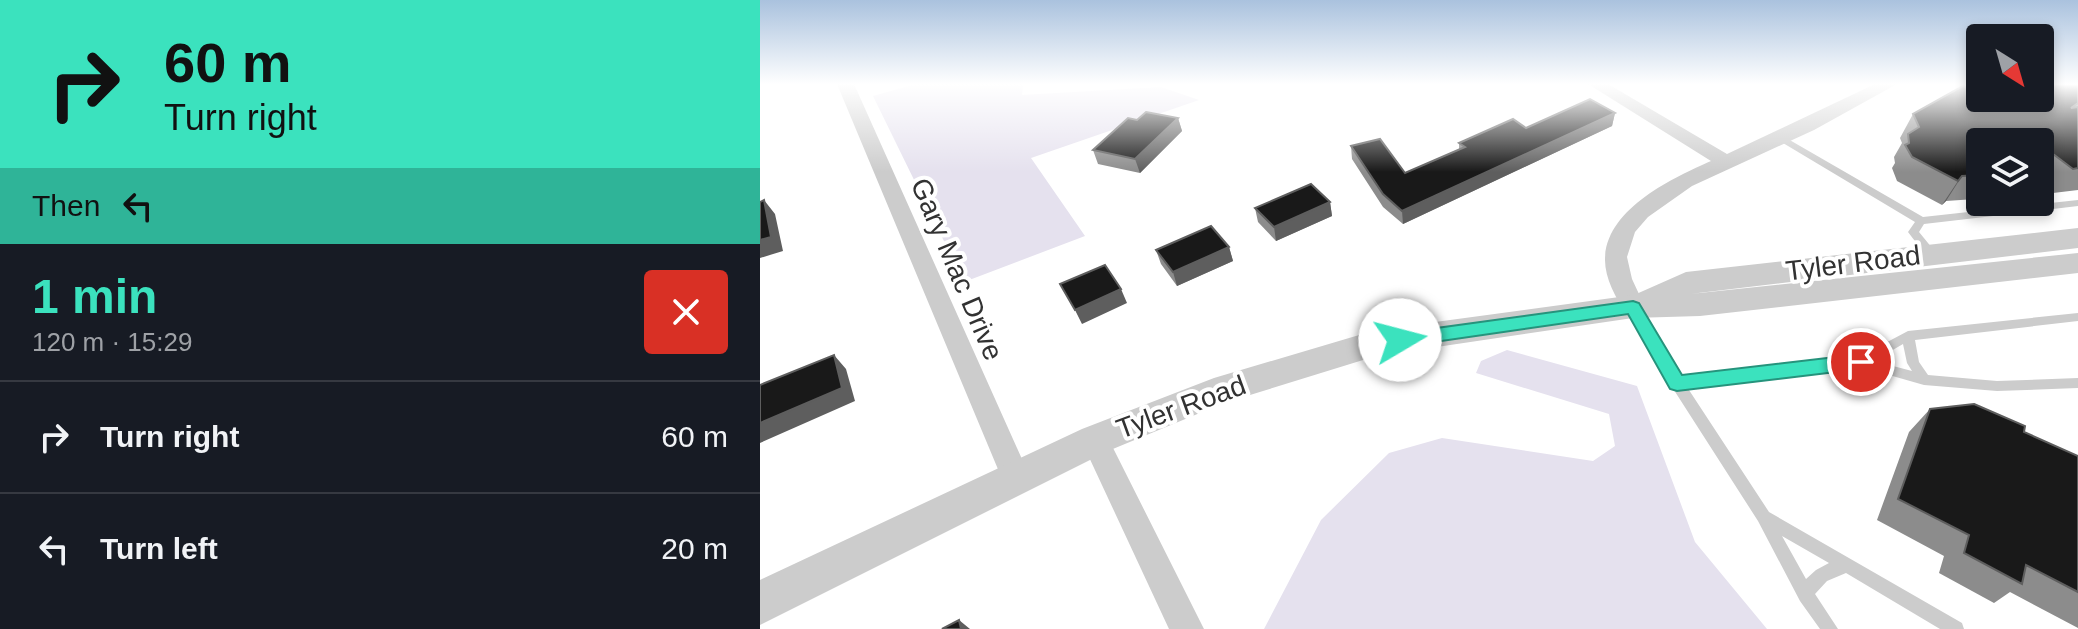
<!DOCTYPE html>
<meta charset="utf-8">
<style>
:root{--surface:#171b24;--page:#20242c;--text:#f1f3f6;--muted:#9ea1a6;--line:#363941;--accent:#3be2be}
body{margin:0;font-family:Arial,sans-serif;background:var(--page);color:var(--text);height:100vh;display:flex;flex-direction:column;font-size:30px;white-space:nowrap}
*{box-sizing:border-box;margin:0}
p{font-size:26px;color:var(--muted)}
.icon{flex:none;width:44px;height:44px;fill:none;stroke:currentColor;stroke-width:2;stroke-linecap:round;stroke-linejoin:round}
.map{position:relative;flex:1;overflow:hidden}
.details{display:flex;flex-direction:column;background:var(--surface);width:760px}
.details>*{flex:none}
.banner{background:#3be2be;color:#111;overflow:hidden}
.needle{width:52px;rotate:143deg}
.buttons{position:absolute;left:1206px;top:24px;display:grid;gap:16px}
.buttons a{display:grid;place-items:center;width:88px;height:88px;border-radius:8px;background:var(--surface);box-shadow:0 4px 12px #0003;font-size:40px}
.pin{position:absolute;display:grid;place-items:center;width:68px;height:68px;color:#fff;margin:-34px;border:4px solid #fff;border-radius:50%;box-shadow:0 2px 8px #0007}
.me{position:absolute;width:88px;margin:-44px;rotate:82deg;stroke-linejoin:round;filter:drop-shadow(0 0 6px #0008)}
.turn{display:flex;align-items:center;gap:28px;height:168px;padding:0 32px;font-size:36px}
.turn .icon{width:104px;height:104px;stroke-width:2.5}
.turn b{display:block;font-size:56px;line-height:68px}
.then{display:flex;align-items:center;height:76px;padding:0 32px;background:#0003;gap:16px;font-size:30px}
.round{display:grid;place-items:center;flex:none;width:84px;height:84px;border-radius:8px;background:var(--page)}
.overview{display:flex;align-items:center;justify-content:space-between;height:136px;padding:0 32px}
h1{font-size:48px;font-weight:600;line-height:60px;color:var(--accent)}
ul{padding:0;list-style:none}
li{display:flex;align-items:center;gap:24px;height:112px;padding:0 32px;border-top:2px solid var(--line)}
li div{flex:1}
li b{display:block;font-size:30px}
li em{font-style:normal}
main{display:flex;flex:1;min-height:0}
.map>svg:first-child{display:block}
.green{fill:#e5e1ee}
.lines{fill:none;stroke-linecap:round;stroke-linejoin:round}
.service{fill:#ccc;fill-rule:evenodd}
.minor{fill:#ccc;fill-rule:evenodd}
.tertiary{fill:#ccc;fill-rule:evenodd}
.wall{fill:#8c8c8c}
.shaded-wall{fill:#5e5e5e}
.building{fill:#191919;stroke:#5e5e5e;stroke-width:2}
.route{fill:#3be2be;stroke:#26937c;stroke-width:2}
.labels{text-anchor:middle;dominant-baseline:central;stroke-width:8;stroke-linejoin:round;paint-order:stroke}
.street-label{font-size:28px;fill:#323232;stroke:#fff}
</style>
<main>
<section class="details">
<div class="banner">
<div class="turn"><svg class="icon" aria-label="right" viewBox="0 0 24 24"><path d="M7 20v-9h11M14 6l5 5-5 5"/></svg><div><b>60 m</b>Turn right</div></div>
<div class="then">Then<svg class="icon" aria-label="left" viewBox="0 0 24 24"><path d="M17 20v-9H6M10 6l-5 5 5 5"/></svg></div>
</div>
<div class="overview"><div><h1>1 min</h1><p>120 m · 15:29</p></div><a class="round" style="background:#d93025;color:#fff"><svg class="icon" aria-label="close" viewBox="0 0 24 24"><path d="M6 6l12 12M18 6L6 18"/></svg></a></div>
<ul>
<li><svg class="icon" aria-label="right" viewBox="0 0 24 24"><path d="M7 20v-9h11M14 6l5 5-5 5"/></svg><div><b>Turn right</b></div><em>60 m</em></li>
<li><svg class="icon" aria-label="left" viewBox="0 0 24 24"><path d="M17 20v-9H6M10 6l-5 5 5 5"/></svg><div><b>Turn left</b></div><em>20 m</em></li>
</ul>
</section>
<div class="map">
<svg width="1318" height="629" viewBox="0 0 1318 629">
<rect width="100%" height="100%" fill="#fff"/>
<path class="green" d="M 156,84 L 263,84 L 262,95 L 401,87 L 439,100 L 271,158 L 325,236 L 204,282 L 113,96 Z
M 747,350 L 877,386 L 935,542 L 1007,629 L 504,629 L 561,520 L 629,453 L 682,438 L 833,461 L 855,446 L 849,414 L 716,373 L 721,361 Z"/>
<g class="lines">
<path class="service" d="M 1021,135 L 1163,217 L 1318,200 L 1318,206 L 1164,224 L 1159,232 L 1177,254 L 1171,258 L 1167,257 L 1148,232 L 1155,222 L 1018,140 L 1016,138 Z
M 873,303 L 877,304 L 920,377 L 1099,357 L 1148,331 L 1318,313 L 1318,321 L 1155,340 L 1159,362 L 1168,375 L 1237,381 L 1318,378 L 1318,388 L 1237,391 L 1164,385 L 1101,367 L 927,387 L 1009,512 L 1202,623 L 1204,629 L 1180,629 L 1086,573 L 1067,581 L 1055,594 L 1078,629 L 1060,629 L 1040,601 L 998,521 L 912,387 L 867,307 ZM 1143,344 L 1147,363 L 1152,371 L 1114,361 ZM 1022,536 L 1069,563 L 1056,570 L 1046,579 Z"/>
<path class="minor" d="M 77,84 L 94,84 L 270,477 L 265,486 L 255,490 L 245,486 Z
M 828,84 L 848,84 L 967,154 L 1115,84 L 1137,84 L 1054,130 L 932,186 L 888,217 L 875,232 L 867,257 L 872,279 L 885,307 L 881,313 L 873,316 L 865,313 C 856,297 845,279 845,260 C 845,209 913,178 951,161 Z
M 335,428 L 345,432 L 444,629 L 409,629 L 321,440 L 325,432 Z"/>
<path class="tertiary" d="M 1318,228 L 1318,248 L 930,294 L 1318,253 L 1318,273 L 940,316 L 873,318 L 616,356 L 464,403 L 348,451 L 0,625 L 0,580 L 322,429 L 454,378 L 616,330 L 874,295 L 926,272 Z"/>
</g>
<path class="wall" d="M 1318,84 L 1318,190 L 1293,193 L 1280,182 L 1280,142 L 1220,142 L 1220,196 L 1215,199 L 1186,201 L 1182,205 L 1137,181 L 1132,168 L 1135,163 L 1134,157 L 1142,143 L 1140,138 L 1153,114 L 1243,100 Z
M 855,113 L 852,126 L 643,224 L 623,207 L 592,159 L 591,146 L 645,173 L 699,150 L 699,143 L 766,128 Z
M 418,118 L 422,131 L 380,173 L 338,164 L 333,150 L 377,120 Z
M 570,202 L 572,216 L 516,241 L 498,222 L 495,208 Z
M 469,247 L 473,261 L 417,286 L 401,264 L 396,250 Z
M 1170,409 L 1264,432 L 1318,456 L 1318,628 L 1250,592 L 1234,603 L 1179,573 L 1184,556 L 1117,520 L 1149,432 Z"/>
<path class="shaded-wall" d="M 855,113 L 852,126 L 643,224 L 642,211 Z
M 418,118 L 422,131 L 380,173 L 375,159 Z
M 1293,154 L 1280,172 L 1280,163 Z
M 1202,176 L 1186,201 L 1182,205 L 1198,181 Z
M 4,200 L 15,214 L 23,251 L 0,258 L 0,240 Z
M 570,202 L 572,216 L 516,241 L 514,227 Z
M 469,247 L 473,261 L 417,286 L 413,272 Z
M 361,289 L 367,303 L 322,324 L 315,310 Z
M 74,355 L 86,369 L 95,401 L 0,443 L 0,423 Z
M 199,620 L 210,629 L 201,629 Z"/>
<path class="building" d="M 1280,84 L 1318,84 L 1318,103 L 1311,108 L 1318,107 L 1318,168 L 1313,169 L 1293,154 L 1280,163 L 1280,142 L 1220,142 L 1220,175 L 1202,176 L 1198,181 L 1152,157 L 1145,145 L 1149,143 L 1148,134 L 1159,127 L 1153,114 L 1203,86 L 1210,90 L 1214,87 L 1220,90 L 1220,98 L 1238,98 L 1243,100 L 1247,98 L 1280,98 Z
M 830,99 L 855,113 L 642,211 L 623,194 L 591,146 L 620,139 L 645,173 L 705,147 L 699,143 L 753,119 L 766,128 Z
M 386,112 L 418,118 L 375,159 L 333,150 L 368,118 L 377,120 Z
M 551,184 L 570,202 L 514,227 L 495,208 Z
M 4,200 L 11,237 L 0,240 L 0,202 Z
M 451,226 L 469,247 L 413,272 L 396,250 Z
M 345,265 L 361,289 L 315,310 L 300,284 Z
M 74,355 L 82,388 L 0,423 L 0,385 Z
M 1214,404 L 1265,426 L 1264,432 L 1318,456 L 1318,592 L 1266,565 L 1262,584 L 1204,553 L 1209,535 L 1138,499 L 1170,409 Z
M 199,620 L 201,629 L 182,629 Z"/>
<linearGradient id="sky" x2="0" y2="1"><stop stop-color="#aac2de"/><stop offset="0.49" stop-color="#fff"/><stop offset="1" stop-color="#fff" stop-opacity="0"/></linearGradient>
<rect width="1318" height="172" fill="url(#sky)"/>
<path class="route" d="M 873,301 L 879,303 L 922,375 L 1101,354 L 1108,356 L 1111,362 L 1108,367 L 1101,369 L 917,391 L 910,389 L 868,314 L 640,347 L 631,340 L 640,333 Z"/>
<g class="labels">
<g class="street-label">
<text transform="translate(1093 263) rotate(-7)">Tyler Road</text>
<text transform="translate(197 269) rotate(67)">Gary Mac Drive</text>
<text transform="translate(421 407) rotate(-20)">Tyler Road</text>
</g>
</g>
</svg>
<div class="buttons">
<a><svg class="needle" viewBox="-14 -14 28 28"><path d="M0-13l5 13h-10z" fill="#e53935"/><path d="M0 13l5-13h-10z" fill="#9ea1a6"/></svg></a>
<a><svg class="icon" aria-label="layers" viewBox="0 0 24 24"><path d="M12 4l9 5-9 5-9-5zM3 14l9 5 9-5"/></svg></a>
</div>
<div class="pin" style="left:1101px;top:362px;background:#d93025"><svg class="icon" aria-label="arrive" viewBox="0 0 24 24"><path d="M6 21V4h12l-3 4 3 4H6"/></svg></div>
<svg class="me" style="left:640px;top:340px" viewBox="-20 -20 40 40"><circle r="19" fill="#fff"/><path d="M0-13L10 11 0 6-10 11z" fill="#3be2be"/></svg>
</div>
</main>
